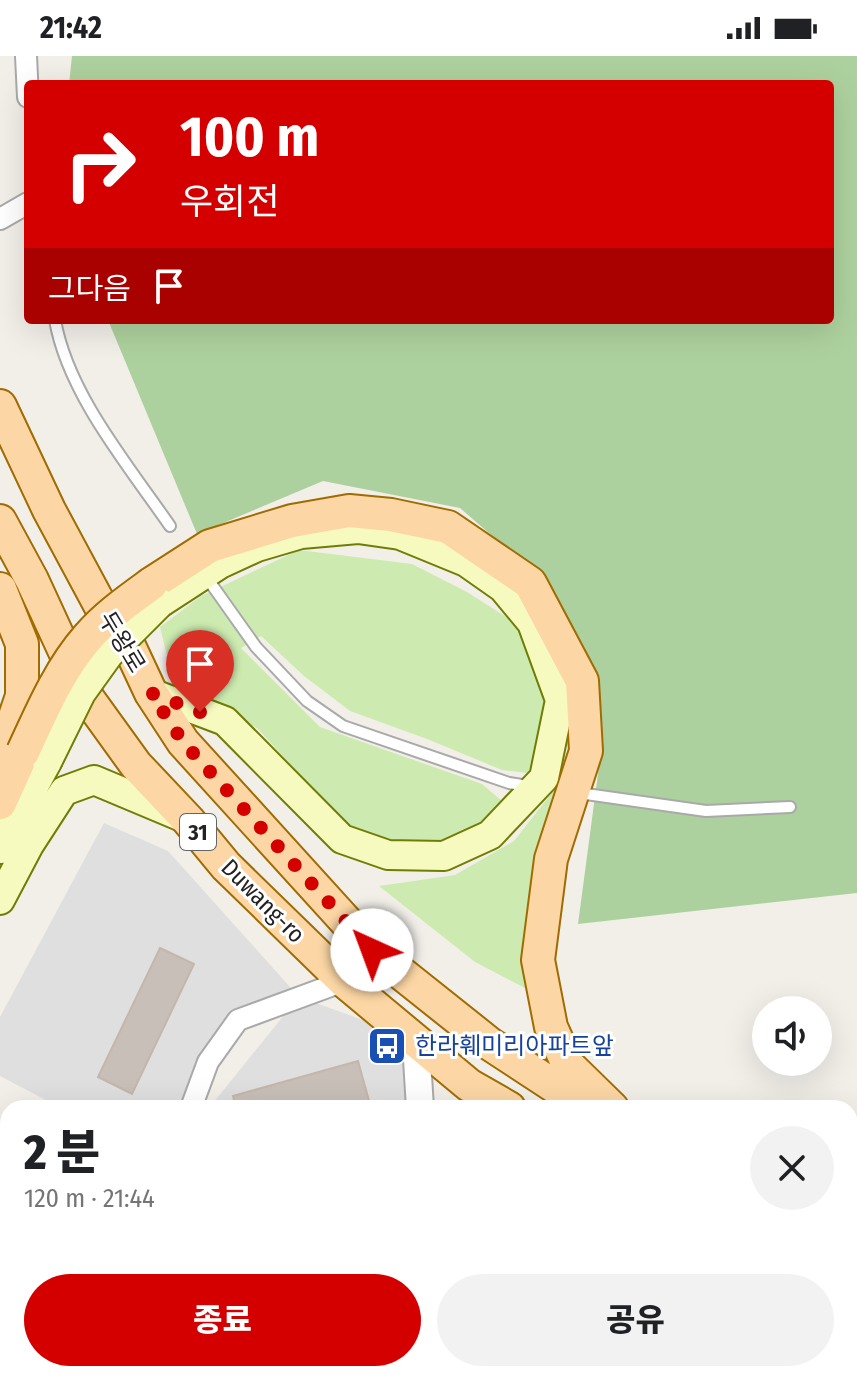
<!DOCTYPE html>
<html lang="ko">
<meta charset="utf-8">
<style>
:root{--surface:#fff;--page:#f2f2f2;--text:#202124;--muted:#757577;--accent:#d40000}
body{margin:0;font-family:"Fira Sans Condensed","Noto Sans KR",sans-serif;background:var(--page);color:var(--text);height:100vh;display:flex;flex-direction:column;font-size:30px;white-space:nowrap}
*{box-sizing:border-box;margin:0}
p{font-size:26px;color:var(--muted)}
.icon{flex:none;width:44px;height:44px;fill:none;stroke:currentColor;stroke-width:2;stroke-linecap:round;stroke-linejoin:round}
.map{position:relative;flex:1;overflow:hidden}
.drawer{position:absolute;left:0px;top:1044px;width:858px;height:282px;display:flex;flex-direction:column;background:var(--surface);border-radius:24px 24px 0 0;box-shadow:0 8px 32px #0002}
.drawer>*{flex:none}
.guide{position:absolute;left:24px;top:24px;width:810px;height:244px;border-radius:8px;box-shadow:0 8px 32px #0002;background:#d40000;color:#fff;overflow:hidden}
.controls{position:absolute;left:752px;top:940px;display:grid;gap:16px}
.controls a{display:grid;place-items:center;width:80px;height:80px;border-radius:50%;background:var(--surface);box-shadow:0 8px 32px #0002;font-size:40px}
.pin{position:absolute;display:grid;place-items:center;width:68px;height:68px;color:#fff;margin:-82px -34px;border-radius:50% 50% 50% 0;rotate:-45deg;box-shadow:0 0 8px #0007}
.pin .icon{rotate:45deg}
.me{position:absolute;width:88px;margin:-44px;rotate:317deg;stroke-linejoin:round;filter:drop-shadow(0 0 6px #0008)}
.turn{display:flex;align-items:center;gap:28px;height:168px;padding:0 24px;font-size:36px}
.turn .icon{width:104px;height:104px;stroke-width:2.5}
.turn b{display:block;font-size:56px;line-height:68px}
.then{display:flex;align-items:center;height:76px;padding:0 24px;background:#0003;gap:16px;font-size:30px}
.round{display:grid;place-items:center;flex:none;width:84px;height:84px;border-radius:42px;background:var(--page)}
.headline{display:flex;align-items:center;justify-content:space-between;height:136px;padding:0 24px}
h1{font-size:48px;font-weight:800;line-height:60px}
.cta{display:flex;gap:16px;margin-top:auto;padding:16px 24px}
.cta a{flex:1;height:92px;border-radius:48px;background:var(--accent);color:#fff;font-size:32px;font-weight:800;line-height:92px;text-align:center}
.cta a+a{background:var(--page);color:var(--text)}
.status{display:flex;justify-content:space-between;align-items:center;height:56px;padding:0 40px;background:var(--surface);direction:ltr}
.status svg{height:22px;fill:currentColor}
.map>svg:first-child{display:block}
.residential{fill:#e0dfdf}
.grass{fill:#cdebb0}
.forest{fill:#add19e}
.building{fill:#c7bfb8;stroke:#c4b6ab;stroke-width:2}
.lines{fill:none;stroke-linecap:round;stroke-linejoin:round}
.service-casing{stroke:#a9a9a9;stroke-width:14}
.minor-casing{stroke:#a9a9a9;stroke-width:24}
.tertiary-casing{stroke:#a9a9a9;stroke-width:30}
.secondary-casing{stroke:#707d05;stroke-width:32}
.primary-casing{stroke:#a06b00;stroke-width:36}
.service{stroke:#fff;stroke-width:10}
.minor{stroke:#fff;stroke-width:20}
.tertiary{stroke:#fff;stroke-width:26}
.secondary{stroke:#f7fabf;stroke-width:28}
.primary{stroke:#fcd6a4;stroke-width:32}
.secondary-bridge-casing{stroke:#707d05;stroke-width:32;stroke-linecap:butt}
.primary-bridge-casing{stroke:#a06b00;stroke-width:36;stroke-linecap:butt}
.secondary-bridge{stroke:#f7fabf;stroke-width:28}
.primary-bridge{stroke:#fcd6a4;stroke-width:32}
.route{stroke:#d40000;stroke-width:14;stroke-dasharray:0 25.2}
.labels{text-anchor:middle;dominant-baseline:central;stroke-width:6;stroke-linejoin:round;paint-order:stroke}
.shield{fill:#fff;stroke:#646464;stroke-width:2}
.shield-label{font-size:22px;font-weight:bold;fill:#222}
.street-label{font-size:24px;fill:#222;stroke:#fff}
.transit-label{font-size:24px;fill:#164399;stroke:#fff;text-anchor:start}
</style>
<div class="status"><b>21:42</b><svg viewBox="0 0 49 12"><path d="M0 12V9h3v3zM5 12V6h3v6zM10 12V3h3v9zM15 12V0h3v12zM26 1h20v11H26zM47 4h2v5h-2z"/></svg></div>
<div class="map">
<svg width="857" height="1325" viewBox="0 0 857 1325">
<rect width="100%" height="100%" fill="#f2efe9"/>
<path class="residential" d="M 104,767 L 168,795 L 299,941 L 366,965 L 419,1027 L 421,1052 L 209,1052 L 297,943 L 238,964 L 195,1052 L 61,1052 L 0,1020 L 0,961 Z
M 238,1318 L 470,1318 L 473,1325 L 235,1325 Z"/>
<path class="grass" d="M 299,494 L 412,508 L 467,536 L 522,571 L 552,622 L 544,666 L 528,717 L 502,714 L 427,683 L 350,655 L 304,620 L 261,580 L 241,592 L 320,671 L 482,728 L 508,750 L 459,782 L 404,790 L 349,772 L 257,672 L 204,649 L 171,616 L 160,571 L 201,540 Z
M 562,724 L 540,809 L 524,916 L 527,933 L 475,906 L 379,830 L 455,819 L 514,785 Z"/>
<path class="forest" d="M 72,0 L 857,0 L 857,837 L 578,868 L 602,688 L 566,570 L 549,529 L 460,452 L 323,425 L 197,478 L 108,264 L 830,264 L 830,28 L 69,28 Z"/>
<path class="building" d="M 160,892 L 194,908 L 132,1038 L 98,1021 Z
M 358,1005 L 371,1052 L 236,1052 L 233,1040 Z
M 73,1318 L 121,1318 L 117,1325 L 69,1325 Z
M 321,1320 L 343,1325 L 317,1325 Z"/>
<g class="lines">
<g class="service-casing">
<path id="service" d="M 55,264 C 68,338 128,409 170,470
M 212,529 L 256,591 L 307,645 L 343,670 L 509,727 L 522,729
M 586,738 L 706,755 L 790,751"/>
</g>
<g class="minor-casing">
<path id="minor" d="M 26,0 L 28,41
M 0,163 L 28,147
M 191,1052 L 208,1006 L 238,964 L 344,925
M 850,1102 L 857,1106
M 1,1211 L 8,1198
M 47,1325 L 51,1318
M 171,1325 L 175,1318"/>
</g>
<g class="tertiary-casing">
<path id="tertiary" d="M 416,987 L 420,1052
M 471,1318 L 473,1325"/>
</g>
<g class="secondary-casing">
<path id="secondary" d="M 151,637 L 225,665 L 342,783 L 388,799 L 444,800 L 490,779 L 544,722 L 560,644 L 532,567 L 503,532 L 466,506 L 400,479 L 358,473 L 301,478 L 257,491 L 220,508 L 160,547
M 0,793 L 47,706
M 0,844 L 29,789 L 64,735 L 94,724 L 187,763"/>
</g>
<g class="primary-casing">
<path id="primary" d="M 0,350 L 49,454 L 100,549 L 129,590 L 151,637 L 183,686 L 372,894 L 490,988 L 574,1043 L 593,1052
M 0,465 L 32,524 L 84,637 L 136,709 L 188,764 L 226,810 L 344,925 L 469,1029 L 509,1052
M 151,528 L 210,490 L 292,465 L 349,455 L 391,459 L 448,471 L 530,527 L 582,625 L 586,695 L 551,803 L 538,904 L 551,971 L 568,1009 L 612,1052
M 0,533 L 22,588 L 22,640 L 0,705
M 0,747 L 23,696
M 850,1137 L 857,1139
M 850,1180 L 857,1182"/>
</g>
<use href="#service" class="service"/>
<use href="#minor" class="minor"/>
<use href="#tertiary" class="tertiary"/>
<use href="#secondary" class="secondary"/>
<use href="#primary" class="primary"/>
<g class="secondary-bridge-casing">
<path id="secondary-bridge" d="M 47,706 L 81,637 L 109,598 L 160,547"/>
</g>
<g class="primary-bridge-casing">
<path id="primary-bridge" d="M 23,696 C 41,657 59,614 88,581 C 106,560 129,544 151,528"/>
</g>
<use href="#secondary-bridge" class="secondary-bridge"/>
<use href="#primary-bridge" class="primary-bridge"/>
</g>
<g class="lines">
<path class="route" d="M 200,656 L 151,637 L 183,686 L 372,894"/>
</g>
<defs>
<g id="bus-square" transform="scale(2)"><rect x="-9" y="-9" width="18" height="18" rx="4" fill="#1a4fb4" stroke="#fff"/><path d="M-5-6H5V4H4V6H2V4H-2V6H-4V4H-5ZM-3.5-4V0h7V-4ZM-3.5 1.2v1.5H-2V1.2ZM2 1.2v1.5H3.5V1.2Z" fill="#fff"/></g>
</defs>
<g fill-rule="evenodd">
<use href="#bus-square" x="387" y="990"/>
</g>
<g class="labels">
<rect class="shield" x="180" y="758" width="36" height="36" rx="6"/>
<g class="shield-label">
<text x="198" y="776">31</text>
</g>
<g class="street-label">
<text transform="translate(122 586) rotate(59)">두왕로</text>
<text transform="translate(263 845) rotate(45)">Duwang-ro</text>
</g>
<g class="transit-label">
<text x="415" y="990">한라훼미리아파트앞</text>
</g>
</g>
</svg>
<div class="controls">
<a><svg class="icon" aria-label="sound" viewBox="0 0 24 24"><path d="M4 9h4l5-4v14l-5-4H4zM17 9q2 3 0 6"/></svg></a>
</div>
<div class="pin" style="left:200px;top:656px;background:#d93025"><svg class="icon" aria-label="arrive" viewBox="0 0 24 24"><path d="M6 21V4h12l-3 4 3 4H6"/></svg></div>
<svg class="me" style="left:372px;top:894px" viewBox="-20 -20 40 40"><circle r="19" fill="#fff"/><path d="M0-13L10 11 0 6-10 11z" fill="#d40000"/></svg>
<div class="guide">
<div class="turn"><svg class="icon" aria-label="right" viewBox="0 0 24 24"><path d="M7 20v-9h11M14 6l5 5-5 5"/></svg><div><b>100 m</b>우회전</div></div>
<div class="then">그다음<svg class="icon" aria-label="arrive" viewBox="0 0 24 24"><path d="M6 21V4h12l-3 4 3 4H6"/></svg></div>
</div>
<section class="drawer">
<div class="headline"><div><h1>2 분</h1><p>120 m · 21:44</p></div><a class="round"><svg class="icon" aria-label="close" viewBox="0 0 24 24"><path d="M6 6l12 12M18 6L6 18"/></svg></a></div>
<div class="cta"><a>종료</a><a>공유</a></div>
</section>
</div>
